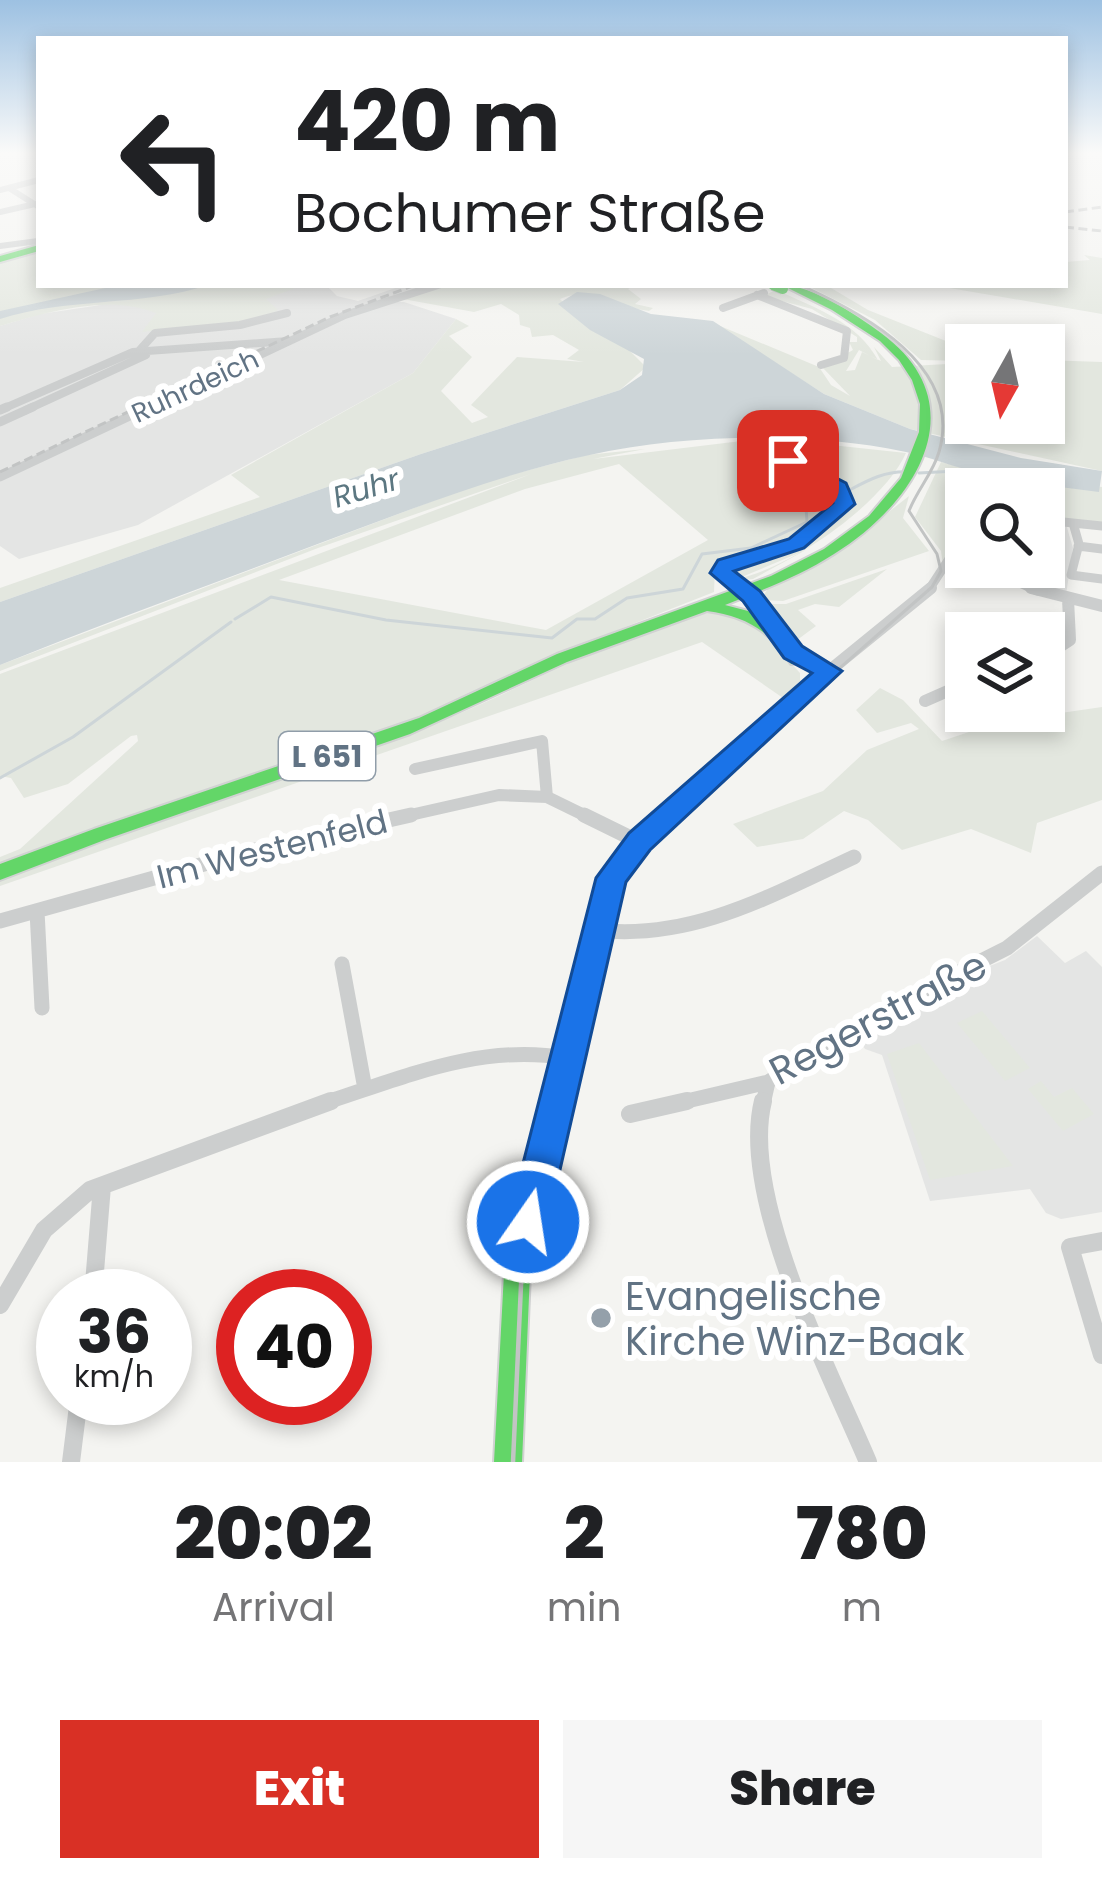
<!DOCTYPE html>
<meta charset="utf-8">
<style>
:root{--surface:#fff;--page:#f6f6f6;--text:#202124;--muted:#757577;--accent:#d93025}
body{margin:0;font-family:Poppins,sans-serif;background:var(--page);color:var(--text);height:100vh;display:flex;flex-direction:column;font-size:45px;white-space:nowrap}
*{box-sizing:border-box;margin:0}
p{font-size:39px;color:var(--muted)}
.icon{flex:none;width:66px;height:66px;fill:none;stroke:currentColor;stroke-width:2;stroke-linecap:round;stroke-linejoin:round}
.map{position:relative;height:1462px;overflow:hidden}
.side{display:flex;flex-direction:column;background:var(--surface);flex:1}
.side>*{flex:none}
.banner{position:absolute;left:36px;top:36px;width:1032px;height:252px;border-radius:0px;box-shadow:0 6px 18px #0003;background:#fff;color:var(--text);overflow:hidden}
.needle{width:78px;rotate:188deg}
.fabs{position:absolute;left:945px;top:324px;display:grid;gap:24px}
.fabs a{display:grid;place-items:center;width:120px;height:120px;border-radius:0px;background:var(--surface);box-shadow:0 6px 18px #0003;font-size:60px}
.speed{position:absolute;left:36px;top:1269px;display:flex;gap:24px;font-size:60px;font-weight:700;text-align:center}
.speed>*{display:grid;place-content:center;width:156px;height:156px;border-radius:50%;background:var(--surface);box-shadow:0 6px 18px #0003;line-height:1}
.speed small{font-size:30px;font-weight:400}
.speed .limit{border:18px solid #d22;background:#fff;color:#111}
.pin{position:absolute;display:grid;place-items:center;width:102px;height:102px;color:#fff;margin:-51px;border-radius:24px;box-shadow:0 6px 18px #0006}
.me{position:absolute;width:132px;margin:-66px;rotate:13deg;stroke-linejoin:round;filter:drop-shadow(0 0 9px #0008)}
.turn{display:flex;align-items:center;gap:42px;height:252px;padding:0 60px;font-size:54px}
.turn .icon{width:156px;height:156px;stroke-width:2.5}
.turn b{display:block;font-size:84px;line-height:102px}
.eta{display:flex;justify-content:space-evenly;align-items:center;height:204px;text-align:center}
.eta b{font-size:72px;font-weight:800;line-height:84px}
.button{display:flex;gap:24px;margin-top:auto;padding:24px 60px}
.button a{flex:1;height:138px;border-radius:0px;background:var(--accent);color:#fff;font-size:48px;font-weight:800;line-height:138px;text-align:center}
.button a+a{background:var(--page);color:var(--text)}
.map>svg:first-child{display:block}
.built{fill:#e4e5e4}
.green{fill:#e3e7df;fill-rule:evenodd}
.water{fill:#cdd5d8}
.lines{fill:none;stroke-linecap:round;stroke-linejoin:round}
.stream{stroke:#cdd5d8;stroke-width:3}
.fast-casing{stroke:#d1d2d2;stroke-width:4}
.street-far5{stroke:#cccece;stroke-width:6}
.street-far4{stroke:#cccece;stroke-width:8}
.street-far3{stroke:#cccece;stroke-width:9}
.street-far2{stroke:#cccece;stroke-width:12}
.street-far1{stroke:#cccece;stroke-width:15}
.street{stroke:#cccece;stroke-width:18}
.fast{fill:#63d668;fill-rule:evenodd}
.tram-far1{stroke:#c2c4c4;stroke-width:3}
.tram{stroke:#c2c4c4;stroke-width:4.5}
.rail{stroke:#c2c4c4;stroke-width:3;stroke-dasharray:9 4.5;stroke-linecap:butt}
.fast-bridge-casing{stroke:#cfd0d0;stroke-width:12;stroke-linecap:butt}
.fast-bridge{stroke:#63d668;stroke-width:10}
.route{fill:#1a73e8;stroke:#114b97;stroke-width:3}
.poi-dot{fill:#94a0aa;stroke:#fff;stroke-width:4.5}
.labels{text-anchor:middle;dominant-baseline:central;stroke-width:12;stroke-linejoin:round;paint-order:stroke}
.far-street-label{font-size:27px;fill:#617384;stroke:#fff}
.far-water-label{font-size:30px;font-style:italic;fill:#5c7781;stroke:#fff}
.shield{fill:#fff;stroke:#909da9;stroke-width:3}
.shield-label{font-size:30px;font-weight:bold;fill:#617384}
.street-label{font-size:33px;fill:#617384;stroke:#fff}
.near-street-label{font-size:39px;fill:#617384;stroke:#fff}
.near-poi-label{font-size:39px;fill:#617384;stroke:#fff;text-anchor:start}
</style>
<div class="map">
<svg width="1102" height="1462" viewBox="0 0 1102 1462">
<rect width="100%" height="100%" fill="#f4f4f1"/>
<path class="built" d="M 236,285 L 326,285 L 337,296 L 358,301 L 404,285 L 433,285 L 380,302 L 404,302 L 456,319 L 413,373 L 138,525 L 19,559 L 0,546 L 0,326 L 40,314 Z
M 1044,522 L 1066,524 L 1073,548 L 1066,595 L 996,567 L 1044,567 Z
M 1037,936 L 1065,963 L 1086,951 L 1102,967 L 1102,1212 L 1061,1219 L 1046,1213 L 1030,1189 L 930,1201 L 882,1055 L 865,1049 L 858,1038 L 964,976 L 1005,960 Z"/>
<path class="green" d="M 39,251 L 39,285 L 303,285 L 266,299 L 278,310 L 259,320 L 142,332 L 156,313 C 108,294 48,312 0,326 L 0,261 Z
M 1084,255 L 1102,258 L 1102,314 L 932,285 L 1065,285 L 1065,262 L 1090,260 Z
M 448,285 L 636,285 L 628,289 L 641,299 L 635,304 L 653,308 L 649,311 C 616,307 594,284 560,299 L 591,330 L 625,346 L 646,367 L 620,390 L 421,454 L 0,602 L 0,588 L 260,497 L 231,475 L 413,373 L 456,319 L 469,326 L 449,336 L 472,357 L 441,391 L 472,423 L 488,417 L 471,405 L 517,357 L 584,362 L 567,359 L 579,350 L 553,335 L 532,337 L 530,328 L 520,325 L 519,315 L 501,304 L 474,312 L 403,299 Z
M 806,285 L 826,285 L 868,310 L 966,349 L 966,361 L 921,360 L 875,320 Z
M 776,290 C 816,308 857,322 878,360 L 859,350 L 846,371 L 855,370 L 862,352 L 881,361 L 874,347 L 892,367 L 966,363 L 966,423 L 1044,423 L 1044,360 L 1102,362 L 1102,471 L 910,429 L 824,394 L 713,323 L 819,367 L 831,385 L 850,396 L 822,367 L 853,350 L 849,342 L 857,342 L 857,337 L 812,309 L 763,296 Z
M 766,438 L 906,453 C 883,504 791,568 737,579 L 806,550 L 753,579 L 735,581 L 727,570 C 772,544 820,553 850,501 L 845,488 L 837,489 L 840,501 L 805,534 L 715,568 L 714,592 L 577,646 L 420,720 L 167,803 L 0,867 L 0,857 L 20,849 L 138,741 L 137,735 L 131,736 L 68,784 L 24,798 L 11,778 L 0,776 L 0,674 L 531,474 L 318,548 L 0,671 L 0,665 L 480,483 L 586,455 L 645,449 L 593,459 ZM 619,464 L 708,540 L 546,630 L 279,580 L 525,489 Z
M 941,462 L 1002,477 L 1102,487 L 1102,523 L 1044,518 L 1044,489 L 966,489 L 966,517 L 953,525 L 952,531 L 959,533 L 951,537 L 955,541 L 949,540 L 947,546 L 953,548 L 943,566 L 941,551 L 915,517 Z
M 909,496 L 903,518 L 929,551 L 783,601 L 760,600 L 770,586 L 867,529 Z
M 887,569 L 839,607 L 815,604 L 798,610 L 816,626 L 793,643 L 763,604 L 786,604 Z
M 717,611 L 752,622 L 800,673 L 800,681 L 783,698 L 702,642 L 0,886 L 0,881 C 132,814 282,781 421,729 C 520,692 611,633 717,611 Z
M 880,688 L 903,700 L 942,741 L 999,722 L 1102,707 L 1102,800 L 1037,823 L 1031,853 L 971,829 L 902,850 L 868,820 L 844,811 L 803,839 L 757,847 L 733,824 L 823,791 L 867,750 L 919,729 L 911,723 L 877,733 L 856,710 Z
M 982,1011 L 1030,1068 L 1005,1081 L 957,1023 Z
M 919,1043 L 1013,1166 L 930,1180 L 887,1054 Z
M 1041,1081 L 1054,1097 L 1072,1088 L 1094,1114 L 1063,1131 L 1028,1089 Z"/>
<path class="water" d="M 119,285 L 208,285 C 141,307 68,297 0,319 L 0,311 Z
M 577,292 L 600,294 L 651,314 L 713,321 L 824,394 L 910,429 L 1021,458 L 1102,471 L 1099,492 L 1060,487 L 1056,480 C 1011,491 951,462 906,452 C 830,436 748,435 671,442 C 549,454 436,500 323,542 C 215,583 107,622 0,665 L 0,602 L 421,454 L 620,390 L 642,375 L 644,359 L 590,330 L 558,304 Z"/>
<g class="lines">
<path class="stream" d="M 919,473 L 975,470
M 235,619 L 271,597 L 386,620 L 552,638 L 577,619 L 595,619 L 627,598 L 683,589 L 702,554 L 751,548 L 807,522 L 806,507 C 845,501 868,469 910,472
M 0,778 L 73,737 L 231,622"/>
<g class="fast-casing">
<path id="fast" d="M 39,245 L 39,251 L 0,262 L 0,256 Z
M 782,285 C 812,285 857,315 881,333 C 979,405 915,504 834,554 C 800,576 762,590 725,605 L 748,611 L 773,623 L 796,648 L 837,671 L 645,847 L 617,889 L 530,1273 L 522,1462 L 494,1462 L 504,1273 L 598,887 L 633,837 L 818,672 L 802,663 L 791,664 C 771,631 745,616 707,611 L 567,662 L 410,734 L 107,839 L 0,880 L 0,864 L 94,829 L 419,718 L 557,654 L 771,576 L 824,549 L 869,516 L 901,478 L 919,432 L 920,404 L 912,380 L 899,360 L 880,341 L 832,310 Z"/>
</g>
<path class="street-far5" d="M 9,188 L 39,207
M 0,190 L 39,180
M 0,212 L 35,204
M 0,246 L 38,241"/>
<path class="street-far4" d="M 757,295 L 847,331 L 844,358 L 821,365
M 723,308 L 764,293
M 138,352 L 155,333 L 240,325 L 287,313
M 0,410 L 133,352 L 288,341
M 26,410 L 146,355
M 143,410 L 345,315 L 438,285"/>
<path class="street-far3" d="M 0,410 L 7,407
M 0,422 L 33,407
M 0,477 L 149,407
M 1044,520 L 1102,526
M 1073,523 L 1079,544 L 1071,575 L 1102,579
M 1078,546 L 1102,549
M 985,567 L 1037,591
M 739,591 L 722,577 L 726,565 L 796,543 L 846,500 L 839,487 L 788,462
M 928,591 L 966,533"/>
<path class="street-far2" d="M 735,588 L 739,591
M 1031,588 L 1102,606
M 1044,657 L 1070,640 L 1068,599
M 829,671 L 931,588
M 925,701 L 966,683
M 415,769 L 542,741 L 547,797
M 397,818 L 499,795 L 547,797 L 590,818"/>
<path class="street-far1" d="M 584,815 L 639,842
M 37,911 L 42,1008
M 0,921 L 247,852 L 411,815
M 596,930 C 691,941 770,896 854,857
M 342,964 L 365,1089
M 321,1104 C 403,1078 480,1043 566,1058
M 674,1104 L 768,1082 L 874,1015 L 1007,948 L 1102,873
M 763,1104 L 768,1082"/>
<path class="street" d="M 763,1101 C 739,1197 830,1372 868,1462
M 630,1114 L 687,1101
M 1102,1241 L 1070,1247 L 1102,1355
M 93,1296 L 102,1186
M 0,1305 L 44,1230 L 90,1190 L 331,1101
M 71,1462 L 79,1398"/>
<use href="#fast" class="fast"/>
<path class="tram-far1" d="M 560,1104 L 614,879 L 649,836 L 932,587 L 941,571 L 937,554 L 909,511 C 917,490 933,473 939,452 C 964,366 863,313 800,285"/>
<path class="tram" d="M 513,1462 L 522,1263 L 561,1101"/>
<path class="rail" d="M 1065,212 L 1102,207
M 1065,227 L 1102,231
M 0,472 L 330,317 L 415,285"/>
<g class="fast-bridge-casing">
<path id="fast-bridge" d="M 773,285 L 783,289"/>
</g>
<use href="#fast-bridge" class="fast-bridge"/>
</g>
<linearGradient id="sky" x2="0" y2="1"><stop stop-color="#9dc1e2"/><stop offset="0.43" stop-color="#fafaf9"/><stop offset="1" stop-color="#fafaf9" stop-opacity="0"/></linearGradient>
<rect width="1102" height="355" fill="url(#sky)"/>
<path class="route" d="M 781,457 L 796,457 L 846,483 L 855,504 L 804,548 L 734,571 L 760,591 L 802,646 L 842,671 L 650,850 L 626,882 L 548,1222 L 542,1236 L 528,1242 L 514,1236 L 508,1222 L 596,878 L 629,833 L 812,673 L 784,658 L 743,601 L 710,573 L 718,560 L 789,539 L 833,503 L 830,491 L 781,466 Z"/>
<circle class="poi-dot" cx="601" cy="1318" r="12"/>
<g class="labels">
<g class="far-street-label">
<text transform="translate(195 386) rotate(-25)">Ruhrdeich</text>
</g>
<g class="far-water-label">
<text transform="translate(366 488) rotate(-17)">Ruhr</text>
</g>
<rect class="shield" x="279" y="732" width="96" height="48" rx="9"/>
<g class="shield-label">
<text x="327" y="756">L 651</text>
</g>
<g class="street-label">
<text transform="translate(272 849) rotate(-14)">Im Westenfeld</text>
</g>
<g class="near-street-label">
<text transform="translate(878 1018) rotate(-28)">Regerstraße</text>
</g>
<g class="near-poi-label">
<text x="625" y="1296">Evangelische<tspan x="625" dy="45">Kirche Winz-Baak</tspan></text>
</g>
</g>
</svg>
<div class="fabs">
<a><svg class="needle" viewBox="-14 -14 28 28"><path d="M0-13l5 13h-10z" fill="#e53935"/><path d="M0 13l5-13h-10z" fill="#757577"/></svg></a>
<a><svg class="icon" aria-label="search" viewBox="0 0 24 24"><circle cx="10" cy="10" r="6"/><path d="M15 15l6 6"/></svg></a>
<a><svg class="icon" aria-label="layers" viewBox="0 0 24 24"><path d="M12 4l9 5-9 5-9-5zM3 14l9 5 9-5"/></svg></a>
</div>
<div class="speed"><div>36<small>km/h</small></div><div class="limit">40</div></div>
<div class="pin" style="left:788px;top:461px;background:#d93025"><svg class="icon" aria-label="arrive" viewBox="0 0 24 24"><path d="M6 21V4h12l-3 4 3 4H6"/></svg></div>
<svg class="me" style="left:528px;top:1222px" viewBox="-20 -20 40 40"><circle r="17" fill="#1a73e8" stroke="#fff" stroke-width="3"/><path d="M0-11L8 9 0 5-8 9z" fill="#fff"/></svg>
<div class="banner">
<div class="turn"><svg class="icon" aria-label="left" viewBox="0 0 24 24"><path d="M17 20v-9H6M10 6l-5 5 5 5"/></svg><div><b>420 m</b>Bochumer Straße</div></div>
</div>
</div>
<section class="side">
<div class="eta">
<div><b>20:02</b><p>Arrival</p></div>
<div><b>2</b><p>min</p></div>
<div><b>780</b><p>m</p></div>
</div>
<div class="button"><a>Exit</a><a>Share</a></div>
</section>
